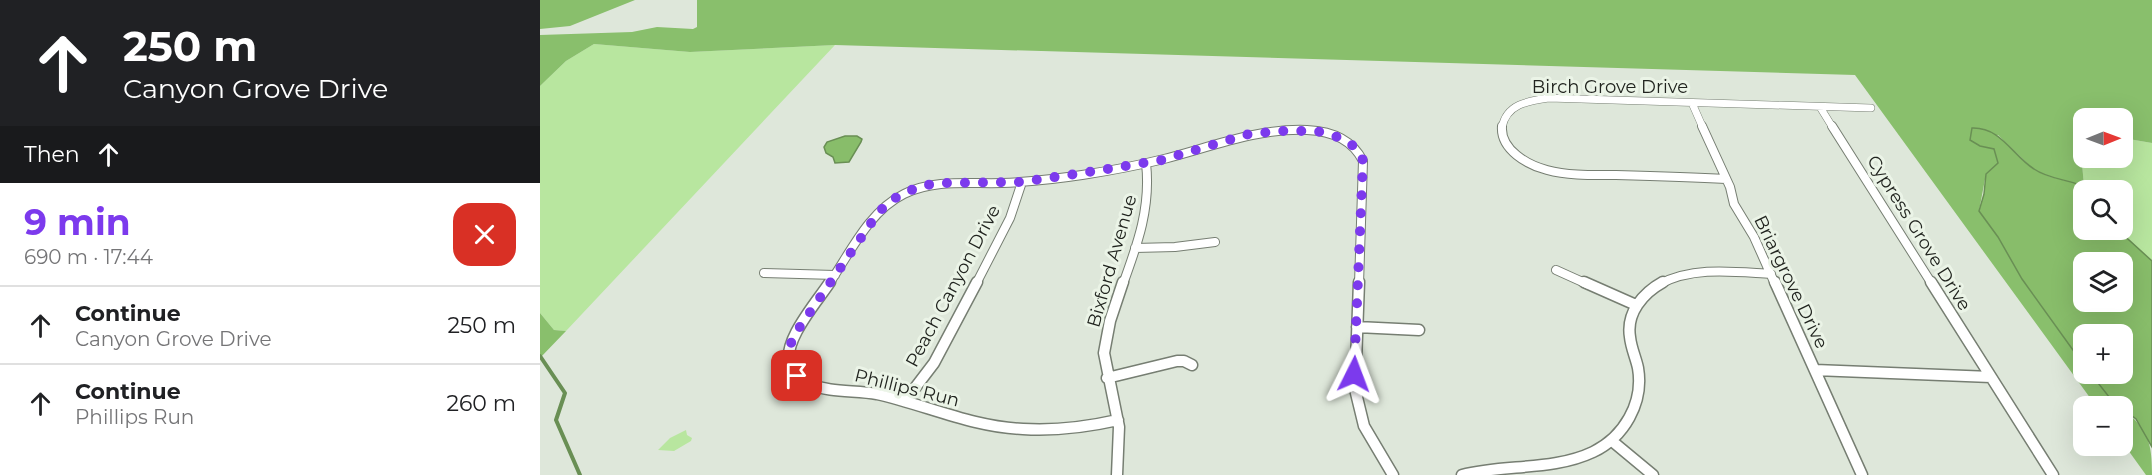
<!DOCTYPE html>
<meta charset="utf-8">
<style>
:root{--surface:#fff;--page:#f2f2f2;--text:#202124;--muted:#757577;--line:#e0e0e0;--accent:#7c3aed}
body{margin:0;font-family:Montserrat,sans-serif;background:var(--page);color:var(--text);height:100vh;display:flex;flex-direction:column;font-size:22px;white-space:nowrap}
*{box-sizing:border-box;margin:0}
p{font-size:20px;color:var(--muted)}
.icon{flex:none;width:33px;height:33px;fill:none;stroke:currentColor;stroke-width:2;stroke-linecap:round;stroke-linejoin:round}
.map{position:relative;flex:1;overflow:hidden}
.drawer{display:flex;flex-direction:column;background:var(--surface);width:540px}
.drawer>*{flex:none}
.guide{background:#202124;color:#fff;overflow:hidden}
.needle{width:39px;rotate:89deg}
.controls{position:absolute;left:1533px;top:108px;display:grid;gap:12px}
.controls a{display:grid;place-items:center;width:60px;height:60px;border-radius:12px;background:var(--surface);box-shadow:0 6px 24px #0002;font-size:30px}
.pin{position:absolute;display:grid;place-items:center;width:51px;height:51px;color:#fff;margin:-26px;border-radius:12px;box-shadow:0 3px 9px #0006}
.me{position:absolute;width:66px;margin:-33px;rotate:3deg;stroke-linejoin:round;filter:drop-shadow(0 0 4px #0008)}
.turn{display:flex;align-items:center;gap:21px;height:126px;padding:0 24px;font-size:27px}
.turn .icon{width:78px;height:78px;stroke-width:2.5}
.turn b{display:block;font-size:42px;line-height:51px}
.then{display:flex;align-items:center;height:57px;padding:0 24px;background:#0003;gap:12px;font-size:22px}
.round{display:grid;place-items:center;flex:none;width:63px;height:63px;border-radius:18px;background:var(--page)}
.overview{display:flex;align-items:center;justify-content:space-between;height:102px;padding:0 24px}
h1{font-size:36px;font-weight:700;line-height:45px;color:var(--accent)}
ul{padding:0;list-style:none}
li{display:flex;align-items:center;gap:18px;height:78px;padding:0 24px;border-top:2px solid var(--line)}
li div{flex:1}
li b{display:block;font-size:22px}
li em{font-style:normal}
main{display:flex;flex:1;min-height:0}
.map>svg:first-child{display:block}
.green{fill:#b8e69f}
.forest{fill:#89bf6c}
.water{fill:#88bd6a;stroke:#698f54;stroke-width:1.5;fill-rule:evenodd}
.lines{fill:none;stroke-linecap:round;stroke-linejoin:round}
.stream{stroke:#698f54;stroke-width:4}
.street-far2-casing{stroke:#767e72;stroke-width:8}
.street-far1-casing{stroke:#767e72;stroke-width:10}
.street-casing{stroke:#767e72;stroke-width:13}
.street-far2{stroke:#fff;stroke-width:7}
.street-far1{stroke:#fff;stroke-width:8}
.street{stroke:#fff;stroke-width:10}
.route{stroke:#7c3aed;stroke-width:10;stroke-dasharray:0 18}
.labels{text-anchor:middle;dominant-baseline:central;stroke-width:6;stroke-linejoin:round;paint-order:stroke}
.street-label{font-size:18px;fill:#21241f;stroke:#ebf4e7}
</style>
<main>
<section class="drawer">
<div class="guide">
<div class="turn"><svg class="icon" aria-label="ahead" viewBox="0 0 24 24"><path d="M12 20V5M6 11l6-6 6 6"/></svg><div><b>250 m</b>Canyon Grove Drive</div></div>
<div class="then">Then<svg class="icon" aria-label="ahead" viewBox="0 0 24 24"><path d="M12 20V5M6 11l6-6 6 6"/></svg></div>
</div>
<div class="overview"><div><h1>9 min</h1><p>690 m · 17:44</p></div><a class="round" style="background:#d93025;color:#fff"><svg class="icon" aria-label="close" viewBox="0 0 24 24"><path d="M6 6l12 12M18 6L6 18"/></svg></a></div>
<ul>
<li><svg class="icon" aria-label="ahead" viewBox="0 0 24 24"><path d="M12 20V5M6 11l6-6 6 6"/></svg><div><b>Continue</b><p>Canyon Grove Drive</p></div><em>250 m</em></li>
<li><svg class="icon" aria-label="ahead" viewBox="0 0 24 24"><path d="M12 20V5M6 11l6-6 6 6"/></svg><div><b>Continue</b><p>Phillips Run</p></div><em>260 m</em></li>
</ul>
</section>
<div class="map">
<svg width="1612" height="475" viewBox="0 0 1612 475">
<rect width="100%" height="100%" fill="#dee7da"/>
<path class="green" d="M 54,44 L 150,52 L 295,45 L 26,331 L 14,330 L 0,313 L 0,86 L 26,61 Z
M 1539,130 L 1543,131 L 1544,158 L 1582,158 L 1583,138 L 1612,143 L 1612,261 L 1578,230 L 1582,230 L 1582,190 L 1551,190 L 1544,186 Z
M 146,430 L 147,435 L 152,438 L 151,441 L 134,451 L 118,450 L 130,438 Z"/>
<path class="forest" d="M 0,0 L 95,0 L 30,26 L 0,29 Z
M 157,0 L 1612,0 L 1612,143 L 1583,138 L 1582,118 L 1544,118 L 1543,131 L 1539,130 L 1544,186 L 1504,175 L 1492,168 L 1458,135 L 1440,146 L 1454,149 L 1458,163 L 1446,174 L 1439,211 L 1458,237 L 1482,279 L 1543,364 L 1544,374 L 1551,374 L 1579,406 L 1556,406 L 1315,75 L 295,45 L 150,52 L 54,44 L 26,61 L 0,86 L 0,35 L 92,32 L 117,27 L 153,29 L 157,27 Z
M 0,313 L 14,330 L 26,331 L 0,358 Z
M 1582,409 C 1609,429 1612,444 1612,475 L 1606,475 L 1583,443 Z"/>
<path class="water" d="M 1432,128 C 1461,127 1472,155 1494,169 C 1511,181 1534,179 1551,190 L 1544,190 L 1544,230 L 1578,230 L 1612,261 L 1612,447 L 1596,419 L 1583,409 L 1582,406 L 1573,402 L 1551,374 L 1582,374 L 1582,334 L 1544,334 L 1543,364 L 1482,279 L 1458,237 L 1439,211 L 1444,194 L 1446,174 L 1458,163 L 1454,149 L 1440,146 L 1430,140 ZM 1582,262 L 1582,302 L 1544,302 L 1544,262 Z
M 305,136 L 317,136 L 322,139 L 321,142 L 309,162 L 295,163 L 293,157 L 286,153 L 284,147 L 287,142 Z"/>
<g class="lines">
<path class="stream" d="M 0,356 L 25,393 L 16,420 L 40,475"/>
<g class="street-far2-casing">
<path id="street-far2" d="M 1152,103 L 1163,128
M 1280,107 L 1293,128
M 962,128 C 966,104 988,101 1009,98 L 1331,108"/>
</g>
<g class="street-far1-casing">
<path id="street-far1" d="M 962,126 C 960,150 988,165 1007,170 C 1029,176 1054,175 1076,175 C 1113,176 1149,177 1186,179
M 1162,126 L 1190,187 L 1194,204 L 1214,237 L 1235,284
M 1292,126 L 1392,284
M 595,248 L 635,247 L 675,242
M 1016,270 L 1047,284
M 224,273 L 295,275
M 289,284 C 310,253 329,211 364,194 C 394,179 430,184 462,183 C 513,181 575,171 624,159 C 671,147 717,128 767,130 C 790,131 812,139 823,161 L 819,284
M 436,284 L 470,218 L 482,182
M 583,284 C 598,243 611,207 606,163
M 1120,284 C 1154,266 1195,272 1231,274"/>
</g>
<g class="street-casing">
<path id="street" d="M 290,282 C 277,302 241,342 250,366 C 254,374 261,381 269,384 C 291,393 315,390 337,394 C 386,405 432,427 483,429 C 515,431 547,427 578,420
M 819,282 L 815,389 L 824,426 L 853,475
M 1044,282 L 1096,305
M 1235,282 L 1322,475
M 1391,282 L 1513,475
M 817,327 L 879,330
M 1275,370 L 1451,377
M 567,378 L 637,361 L 644,361 L 652,365
M 365,401 L 394,363 L 437,282
M 1072,441 L 1113,475
M 577,475 L 579,427 L 564,353 L 570,321 L 583,282
M 922,475 C 964,464 1013,471 1053,452 C 1084,437 1104,403 1098,368 C 1096,358 1091,348 1090,337 C 1086,313 1103,293 1123,282"/>
</g>
<use href="#street-far2" class="street-far2"/>
<use href="#street-far1" class="street-far1"/>
<use href="#street" class="street"/>
</g>
<g class="lines">
<path class="route" d="M 257,376 C 244,364 248,348 255,334 L 338,213 L 351,200 L 380,186 L 400,183 L 482,182 L 555,171 L 622,160 L 709,134 L 742,131 L 776,131 L 795,136 L 811,144 L 821,154 L 823,161 L 814,374"/>
</g>
<g class="labels">
<g class="street-label">
<text x="1070" y="87">Birch Grove Drive</text>
<text transform="translate(1379 233) rotate(58)">Cypress Grove Drive</text>
<text transform="translate(572 261) rotate(-74)">Bixford Avenue</text>
<text transform="translate(1251 282) rotate(64)">Briargrove Drive</text>
<text transform="translate(413 286) rotate(-62)">Peach Canyon Drive</text>
<text transform="translate(367 388) rotate(14)">Phillips Run</text>
</g>
</g>
</svg>
<div class="controls">
<a><svg class="needle" viewBox="-14 -14 28 28"><path d="M0-13l5 13h-10z" fill="#e53935"/><path d="M0 13l5-13h-10z" fill="#757577"/></svg></a>
<a><svg class="icon" aria-label="search" viewBox="0 0 24 24"><circle cx="10" cy="10" r="6"/><path d="M15 15l6 6"/></svg></a>
<a><svg class="icon" aria-label="layers" viewBox="0 0 24 24"><path d="M12 4l9 5-9 5-9-5zM3 14l9 5 9-5"/></svg></a>
<a>+</a>
<a>−</a>
</div>
<div class="pin" style="left:257px;top:376px;background:#d93025"><svg class="icon" aria-label="arrive" viewBox="0 0 24 24"><path d="M6 21V4h12l-3 4 3 4H6"/></svg></div>
<svg class="me" style="left:814px;top:374px" viewBox="-20 -20 40 40"><path d="M0-17L14 15 0 8-14 15z" fill="#7c3aed" stroke="#fff" stroke-width="4"/></svg>
</div>
</main>
